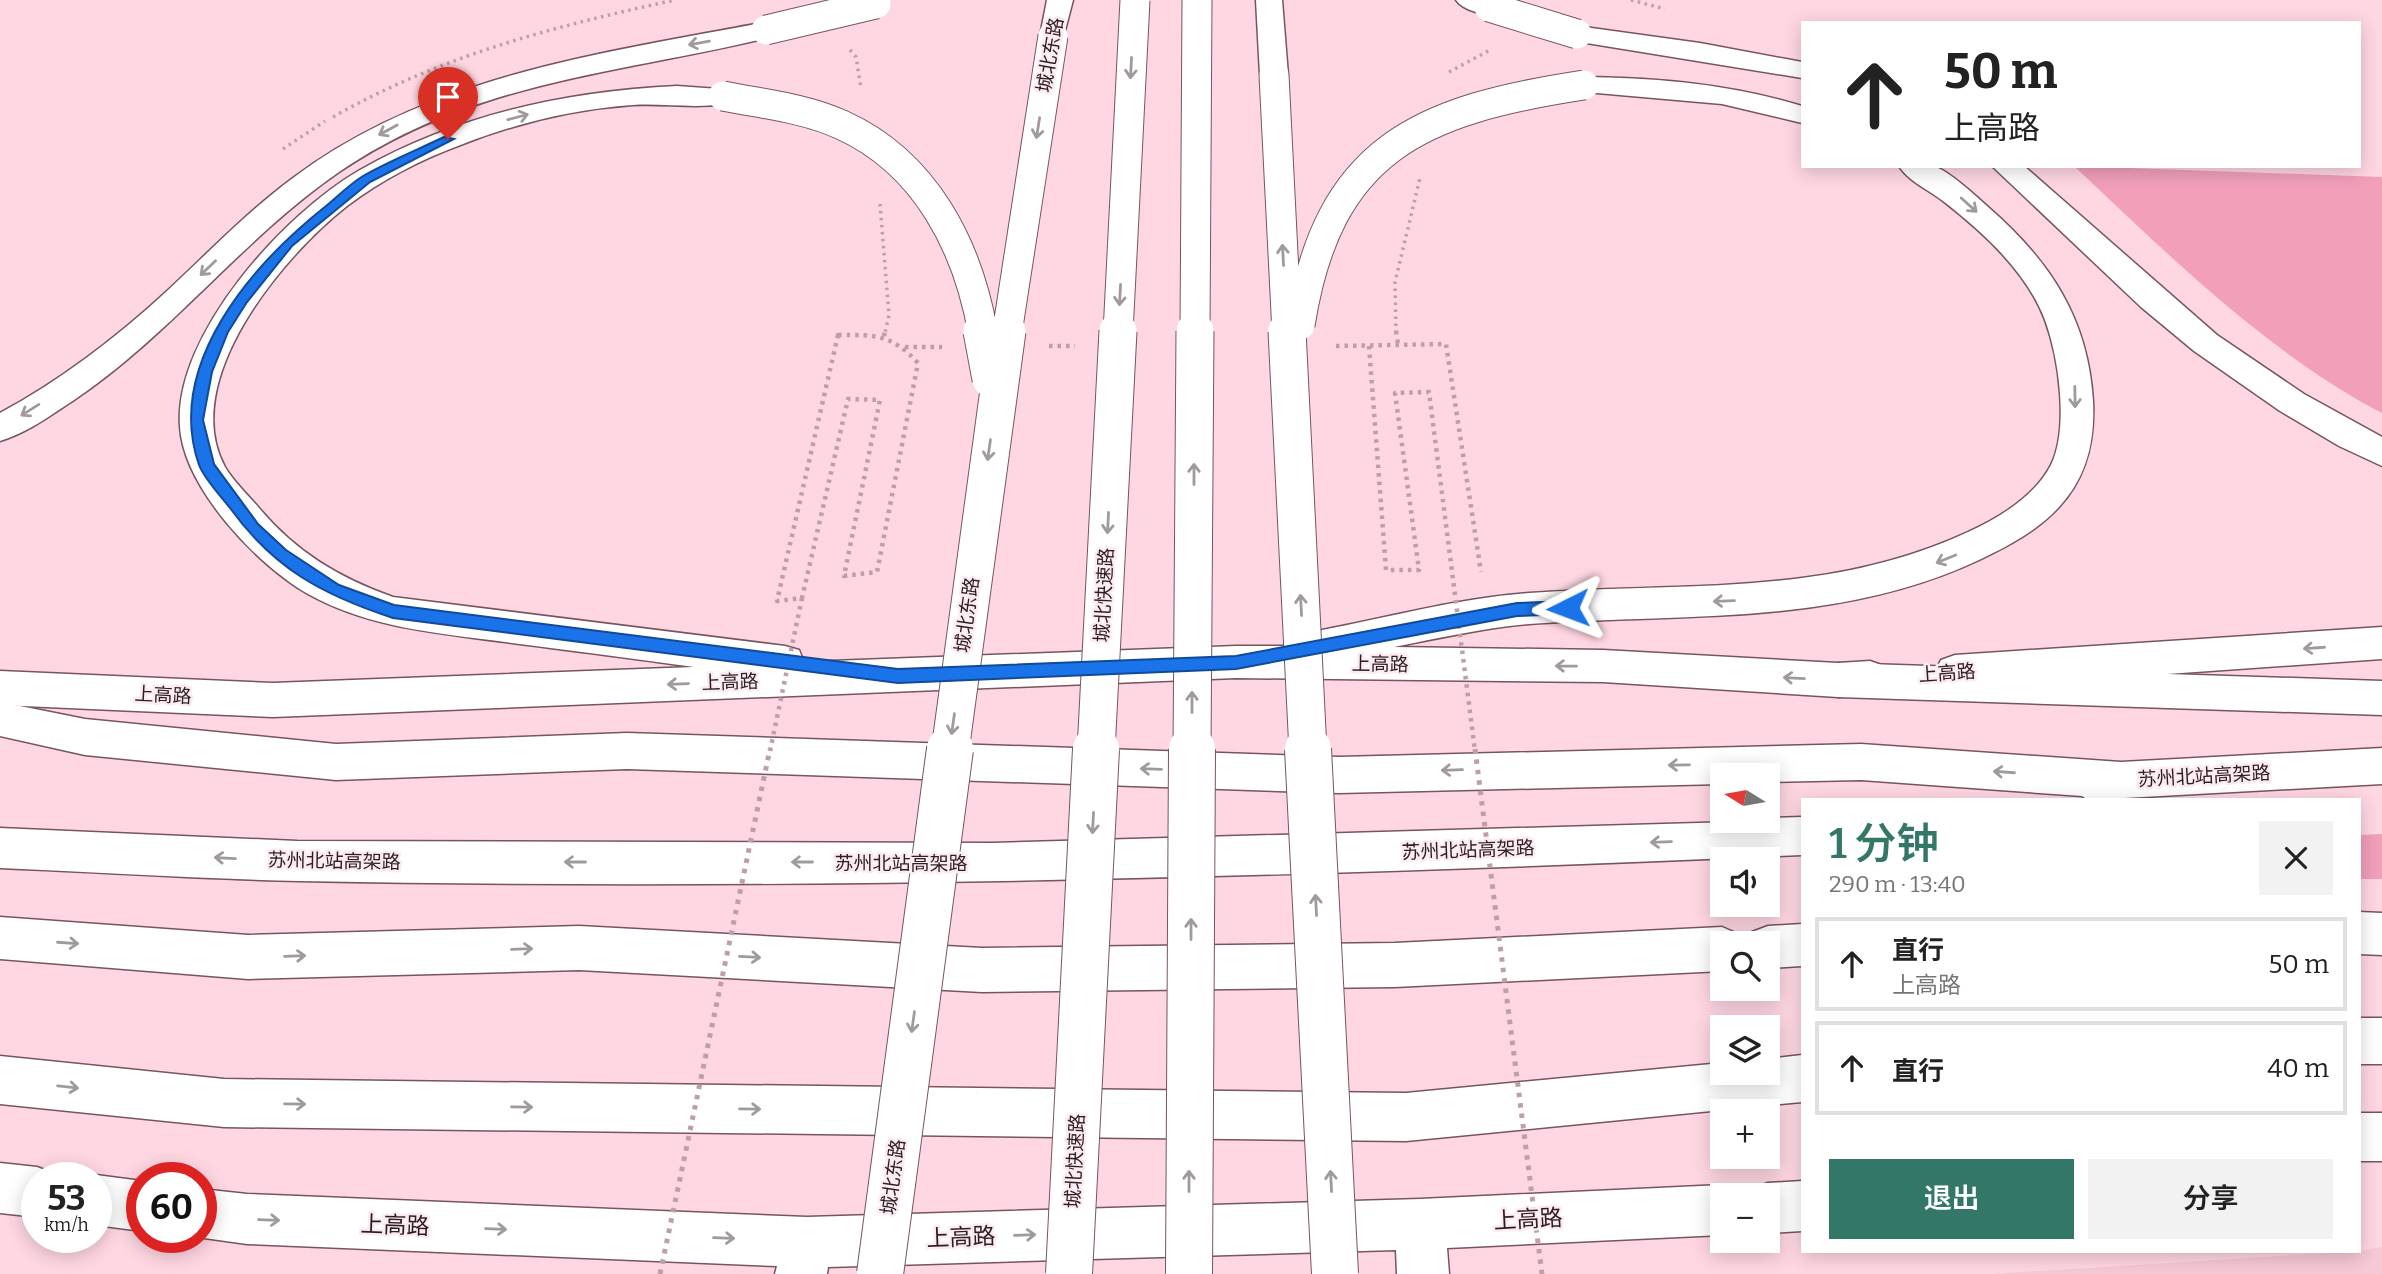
<!DOCTYPE html>
<html lang="zh">
<meta charset="utf-8">
<style>
:root{--surface:#fff;--page:#f2f2f2;--text:#222;--muted:#767676;--line:#e0e0e0;--accent:#337769}
body{margin:0;font-family:Bitter,"Noto Sans SC",serif;background:var(--page);color:var(--text);height:100vh;display:flex;flex-direction:column;font-size:26px;white-space:nowrap}
*{box-sizing:border-box;margin:0}
p{font-size:23px;color:var(--muted)}
.icon{flex:none;width:38px;height:38px;fill:none;stroke:currentColor;stroke-width:2;stroke-linecap:round;stroke-linejoin:round}
.map{position:relative;flex:1;overflow:hidden}
.details{position:absolute;left:1801px;top:798px;width:560px;height:455px;display:flex;flex-direction:column;background:var(--surface);border-radius:0px;box-shadow:0 4px 18px #0003}
.details>*{flex:none}
.guide{position:absolute;left:1801px;top:21px;width:560px;height:147px;border-radius:0px;box-shadow:0 4px 18px #0003;background:#fff;color:var(--text);overflow:hidden}
.needle{width:46px;rotate:281deg}
.controls{position:absolute;left:1710px;top:763px;display:grid;gap:14px}
.controls a{display:grid;place-items:center;width:70px;height:70px;border-radius:0px;background:var(--surface);box-shadow:0 4px 18px #0003;font-size:35px}
.speed{position:absolute;left:21px;top:1162px;display:flex;gap:14px;font-size:35px;font-weight:700;text-align:center}
.speed>*{display:grid;place-content:center;width:91px;height:91px;border-radius:50%;background:var(--surface);box-shadow:0 4px 18px #0003;line-height:1}
.speed small{font-size:18px;font-weight:400}
.speed .limit{border:10px solid #d22;background:#fff;color:#111}
.pin{position:absolute;display:grid;place-items:center;width:60px;height:60px;color:#fff;margin:-72px -30px;border-radius:50% 50% 50% 0;rotate:-45deg;box-shadow:0 0 7px #0007}
.pin .icon{rotate:45deg}
.me{position:absolute;width:77px;margin:-38px;rotate:267deg;stroke-linejoin:round;filter:drop-shadow(0 0 5px #0008)}
.turn{display:flex;align-items:center;gap:24px;height:147px;padding:0 28px;font-size:32px}
.turn .icon{width:91px;height:91px;stroke-width:2.5}
.turn b{display:block;font-size:49px;line-height:60px}
.round{display:grid;place-items:center;flex:none;width:74px;height:74px;border-radius:0px;background:var(--page)}
.overview{display:flex;align-items:center;justify-content:space-between;height:119px;padding:0 28px}
h1{font-size:42px;font-weight:600;line-height:52px;color:var(--accent)}
.cta{display:flex;gap:14px;margin-top:auto;padding:14px 28px}
.cta a{flex:1;height:80px;border-radius:0px;background:var(--accent);color:#fff;font-size:28px;font-weight:600;line-height:80px;text-align:center}
.cta a+a{background:var(--page);color:var(--text)}
ul{padding:0;list-style:none}
li{display:flex;align-items:center;gap:21px;height:94px;margin:0 14px 10px;padding:0 14px;border:4px solid var(--line);border-radius:0px}
li div{flex:1}
li b{display:block;font-size:26px}
li em{font-style:normal}
.map>svg:first-child{display:block}
.built{fill:#f7c8d5}
.green{fill:#f29fba}
.lines{fill:none;stroke-linecap:round;stroke-linejoin:round}
.primary-casing{stroke:#76555f;stroke-width:3}
.highway-casing{stroke:#76555f;stroke-width:3}
.path-far1{stroke:#be9ea7;stroke-width:3.5;stroke-dasharray:2.5 4.5;stroke-linecap:butt}
.path{stroke:#be9ea7;stroke-width:4.5;stroke-dasharray:3.5 5;stroke-linecap:butt}
.primary{fill:#fff;fill-rule:evenodd}
.highway{fill:#fff;fill-rule:evenodd}
.primary-bridge-far2-casing{stroke:#76555f;stroke-width:31;stroke-linecap:butt}
.primary-bridge-far1-casing{stroke:#76555f;stroke-width:39;stroke-linecap:butt}
.primary-bridge-casing{stroke:#76555f;stroke-width:48;stroke-linecap:butt}
.highway-bridge-far2-casing{stroke:#76555f;stroke-width:31;stroke-linecap:butt}
.highway-bridge-far1-casing{stroke:#76555f;stroke-width:39;stroke-linecap:butt}
.highway-bridge-casing{stroke:#76555f;stroke-width:48;stroke-linecap:butt}
.path-bridge-far1{stroke:#be9ea7;stroke-width:4.5;stroke-dasharray:3.5 5;stroke-linecap:butt}
.path-bridge{stroke:#be9ea7;stroke-width:5;stroke-dasharray:4.5 6;stroke-linecap:butt}
.primary-bridge-far2{stroke:#fff;stroke-width:29}
.primary-bridge-far1{stroke:#fff;stroke-width:37}
.primary-bridge{stroke:#fff;stroke-width:46}
.highway-bridge-far2{stroke:#fff;stroke-width:29}
.highway-bridge-far1{stroke:#fff;stroke-width:37}
.highway-bridge{stroke:#fff;stroke-width:46}
.oneway{stroke:#a09a9c}
.route{fill:#1a73e8;stroke:#114b97;stroke-width:2}
.labels{text-anchor:middle;dominant-baseline:central;stroke-width:5;stroke-linejoin:round;paint-order:stroke}
.street-label{font-size:19px;fill:#2c1e22;stroke:#fcebf0}
.near-street-label{font-size:23px;fill:#2c1e22;stroke:#fcebf0}
</style>
<div class="map">
<svg width="2382" height="1274" viewBox="0 0 2382 1274">
<rect width="100%" height="100%" fill="#ffd7e2"/>
<path class="built" d="M 2382,1247 L 2382,1274 L 1991,1274 L 2359,1251 Z"/>
<path class="green" d="M 2074,166 L 2382,177 L 2382,413 C 2270,355 2166,253 2074,166 Z
M 2382,834 L 2382,879 L 2359,879 L 2359,835 Z"/>
<g class="lines">
<g class="primary-casing">
<path id="primary" d="M 1047,0 L 1073,0 L 1062,42 L 1044,42 L 1040,36 Z
M 1256,0 L 1282,0 L 1288,75 L 1284,81 L 1264,81 L 1260,75 Z
M 1456,0 L 1494,0 L 1502,7 L 1498,13 C 1485,16 1464,11 1456,0 Z
M 766,22 L 775,24 L 779,30 L 775,36 C 621,74 476,79 339,172 C 243,238 172,334 74,400 C 51,415 27,433 0,441 L 0,413 C 61,380 116,338 167,291 C 208,253 247,212 293,178 C 430,75 603,53 766,22 Z
M 1577,26 L 1700,43 L 1802,62 L 1802,78 L 1568,40 L 1564,34 L 1568,28 Z
M 1584,77 C 1658,78 1731,84 1802,106 L 1802,123 L 1722,104 L 1574,91 L 1570,85 L 1574,79 Z
M 677,86 L 733,90 L 737,96 L 733,102 C 702,110 665,103 633,105 C 575,109 517,123 463,144 C 422,159 381,180 347,206 C 283,256 178,381 225,467 C 233,481 248,495 259,508 C 296,552 339,578 393,597 L 785,646 L 799,650 L 804,662 L 1236,646 L 1303,646 L 1308,635 L 1322,630 C 1390,617 1459,598 1529,593 C 1682,582 1825,598 1968,532 C 1999,518 2035,496 2051,465 C 2069,428 2059,358 2045,320 C 2027,272 1983,232 1943,201 C 1929,190 1908,181 1899,166 C 1909,166 1923,164 1933,166 C 1948,170 1976,196 1988,207 C 2050,261 2088,318 2093,401 C 2095,441 2087,477 2059,507 C 2037,531 2008,546 1979,560 C 1837,627 1682,613 1529,624 C 1484,628 1439,638 1394,647 L 1603,650 L 1838,663 L 1870,661 L 1884,666 L 1890,678 L 1884,690 L 1870,695 L 1838,697 L 1603,682 L 1236,678 L 273,717 L 0,705 L 0,671 L 273,683 L 694,667 C 631,658 568,650 505,642 C 437,633 369,628 308,594 C 257,565 184,488 180,427 C 173,335 285,213 360,170 C 457,115 566,91 677,86 Z
M 1992,166 L 2024,166 L 2217,335 L 2304,394 L 2382,437 L 2382,466 L 2339,446 L 2280,411 L 2194,351 L 2141,307 Z
M 2382,627 L 2382,659 L 1955,689 L 1941,684 L 1935,672 L 1941,660 L 1955,655 Z
M 2359,1113 L 2382,1113 L 2382,1161 L 2359,1161 Z
M 0,1163 L 37,1167 L 55,1174 L 56,1178 L 37,1178 L 37,1217 L 0,1213 Z
M 96,1175 L 142,1181 L 142,1231 L 96,1225 L 96,1178 L 90,1178 Z
M 1802,1181 L 1802,1231 L 1768,1233 L 1768,1195 L 1748,1195 L 1750,1190 L 1768,1183 Z
M 1722,1185 L 1741,1195 L 1722,1195 L 1722,1235 L 1447,1248 L 1449,1274 L 1397,1274 L 1396,1250 L 828,1267 L 827,1274 L 775,1274 L 777,1266 L 247,1244 L 197,1237 L 201,1237 L 201,1189 L 247,1194 L 807,1217 L 1420,1199 Z"/>
</g>
<g class="highway-casing">
<path id="highway" d="M 1838,663 L 2382,681 L 2382,715 L 1838,697 L 1824,692 L 1818,680 L 1824,668 Z
M 0,702 L 85,719 L 336,744 L 627,733 L 1339,757 L 1861,744 L 2121,762 L 2382,748 L 2382,784 L 2088,800 L 2082,796 L 1861,780 L 1768,782 L 1768,775 L 1722,775 L 1722,784 L 1339,793 L 627,769 L 336,780 L 85,755 L 0,736 Z
M 1802,817 L 1802,855 C 1301,877 800,891 299,881 C 199,879 99,872 0,868 L 0,828 L 297,841 L 993,843 L 1768,821 L 1768,818 Z
M 2359,912 L 2382,913 L 2382,955 L 2359,954 Z
M 0,917 L 248,935 L 579,926 L 982,948 L 1395,943 L 1722,927 L 1738,934 L 1742,943 L 1722,943 L 1722,971 L 1395,987 L 982,992 L 579,970 L 248,979 L 0,959 Z
M 1802,924 L 1802,966 L 1768,968 L 1768,943 L 1747,943 L 1752,932 L 1768,926 Z
M 2359,1018 L 2382,1018 L 2382,1064 L 2359,1064 Z
M 0,1056 L 224,1079 L 1406,1093 L 1722,1063 L 1722,1073 L 1768,1073 L 1768,1059 L 1802,1055 L 1802,1102 L 1406,1141 L 224,1127 L 0,1104 Z"/>
</g>
<path class="path-far1" d="M 1631,0 L 1665,9
M 850,50 L 856,57 L 861,88
M 1449,72 L 1490,50
M 333,117 C 440,56 555,26 675,0
M 283,149 L 325,121
M 880,204 L 889,315 L 885,333
M 1396,333 L 1395,282 L 1420,178"/>
<path class="path" d="M 1396,331 L 1398,344
M 838,335 C 876,335 891,334 918,363 L 877,572 L 844,576 L 880,400 L 848,399 L 802,598 L 777,601 Z
M 884,336 L 885,331
M 1049,346 L 1075,346
M 1336,346 L 1446,344 L 1481,572
M 905,347 L 942,347"/>
<use href="#primary" class="primary"/>
<use href="#highway" class="highway"/>
<g class="primary-bridge-far2-casing">
<path id="primary-bridge-far2" d="M 1489,7 L 1577,34
M 766,30 L 876,4
M 1274,75 L 1287,333
M 723,96 C 763,104 805,108 842,125 C 926,163 968,247 983,333
M 1300,325 C 1328,148 1420,110 1584,85
M 1007,333 L 1053,36"/>
</g>
<g class="primary-bridge-far1-casing">
<path id="primary-bridge-far1" d="M 982,331 L 991,379
M 1287,331 L 1308,751
M 950,751 L 1007,331"/>
</g>
<g class="primary-bridge-casing">
<path id="primary-bridge" d="M 1308,749 L 1335,1274
M 880,1274 L 950,749"/>
</g>
<g class="highway-bridge-far2-casing">
<path id="highway-bridge-far2" d="M 1118,333 L 1135,0
M 1195,333 L 1197,0"/>
</g>
<g class="highway-bridge-far1-casing">
<path id="highway-bridge-far1" d="M 1096,751 L 1118,331
M 1192,751 L 1195,331"/>
</g>
<g class="highway-bridge-casing">
<path id="highway-bridge" d="M 1069,1274 L 1096,749
M 1189,1274 L 1192,749"/>
</g>
<path class="path-bridge-far1" d="M 1369,346 L 1386,570 L 1419,570 L 1395,393 L 1429,392 L 1475,751
M 770,751 L 802,598"/>
<path class="path-bridge" d="M 1475,749 L 1542,1274
M 660,1274 L 770,749"/>
<use href="#primary-bridge-far2" class="primary-bridge-far2"/>
<use href="#primary-bridge-far1" class="primary-bridge-far1"/>
<use href="#primary-bridge" class="primary-bridge"/>
<use href="#highway-bridge-far2" class="highway-bridge-far2"/>
<use href="#highway-bridge-far1" class="highway-bridge-far1"/>
<use href="#highway-bridge" class="highway-bridge"/>
</g>
<defs><path id="oneway-shaft" d="M-6 0H5M1.5-3L5.5 0L1.5 3" fill="none" stroke-width="1.6" stroke-linecap="round" stroke-linejoin="round" transform="scale(1.75)"/></defs>
<g class="oneway">
<use href="#oneway-shaft" transform="translate(699 43) rotate(170)"/>
<use href="#oneway-shaft" transform="translate(1131 68) rotate(93)"/>
<use href="#oneway-shaft" transform="translate(518 117) rotate(-15)"/>
<use href="#oneway-shaft" transform="translate(1038 128) rotate(99)"/>
<use href="#oneway-shaft" transform="translate(388 130) rotate(151)"/>
<use href="#oneway-shaft" transform="translate(1969 205) rotate(42)"/>
<use href="#oneway-shaft" transform="translate(1283 255) rotate(-93)"/>
<use href="#oneway-shaft" transform="translate(208 268) rotate(136)"/>
<use href="#oneway-shaft" transform="translate(1120 295) rotate(93)"/>
<use href="#oneway-shaft" transform="translate(2075 397) rotate(89)"/>
<use href="#oneway-shaft" transform="translate(30 410) rotate(148)"/>
<use href="#oneway-shaft" transform="translate(989 450) rotate(98)"/>
<use href="#oneway-shaft" transform="translate(1194 474) rotate(-90)"/>
<use href="#oneway-shaft" transform="translate(1108 523) rotate(93)"/>
<use href="#oneway-shaft" transform="translate(1946 559) rotate(158)"/>
<use href="#oneway-shaft" transform="translate(1724 601) rotate(178)"/>
<use href="#oneway-shaft" transform="translate(1301 605) rotate(-93)"/>
<use href="#oneway-shaft" transform="translate(2314 648) rotate(176)"/>
<use href="#oneway-shaft" transform="translate(1566 666) rotate(-179)"/>
<use href="#oneway-shaft" transform="translate(1794 678) rotate(-177)"/>
<use href="#oneway-shaft" transform="translate(678 684) rotate(178)"/>
<use href="#oneway-shaft" transform="translate(1192 702) rotate(-90)"/>
<use href="#oneway-shaft" transform="translate(953 724) rotate(98)"/>
<use href="#oneway-shaft" transform="translate(1679 765) rotate(179)"/>
<use href="#oneway-shaft" transform="translate(1151 769) rotate(-178)"/>
<use href="#oneway-shaft" transform="translate(1452 770) rotate(178)"/>
<use href="#oneway-shaft" transform="translate(2004 772) rotate(-176)"/>
<use href="#oneway-shaft" transform="translate(1093 823) rotate(93)"/>
<use href="#oneway-shaft" transform="translate(1661 842) rotate(178)"/>
<use href="#oneway-shaft" transform="translate(225 858) rotate(-177)"/>
<use href="#oneway-shaft" transform="translate(575 862) rotate(-180)"/>
<use href="#oneway-shaft" transform="translate(802 862) rotate(-180)"/>
<use href="#oneway-shaft" transform="translate(1316 905) rotate(-93)"/>
<use href="#oneway-shaft" transform="translate(1191 929) rotate(-90)"/>
<use href="#oneway-shaft" transform="translate(68 943) rotate(4)"/>
<use href="#oneway-shaft" transform="translate(522 949) rotate(-2)"/>
<use href="#oneway-shaft" transform="translate(295 956) rotate(-2)"/>
<use href="#oneway-shaft" transform="translate(750 957) rotate(3)"/>
<use href="#oneway-shaft" transform="translate(913 1022) rotate(98)"/>
<use href="#oneway-shaft" transform="translate(68 1087) rotate(6)"/>
<use href="#oneway-shaft" transform="translate(295 1104) rotate(1)"/>
<use href="#oneway-shaft" transform="translate(522 1107) rotate(1)"/>
<use href="#oneway-shaft" transform="translate(750 1109) rotate(1)"/>
<use href="#oneway-shaft" transform="translate(1189 1181) rotate(-90)"/>
<use href="#oneway-shaft" transform="translate(1331 1181) rotate(-93)"/>
<use href="#oneway-shaft" transform="translate(269 1220) rotate(2)"/>
<use href="#oneway-shaft" transform="translate(496 1229) rotate(2)"/>
<use href="#oneway-shaft" transform="translate(1025 1235) rotate(-2)"/>
<use href="#oneway-shaft" transform="translate(724 1238) rotate(2)"/>
</g>
<path class="route" d="M 444,137 L 454,139 L 370,182 L 292,246 L 247,302 L 228,332 L 212,372 L 203,420 L 214,464 L 258,524 L 286,550 L 339,585 L 394,605 L 898,669 L 1236,656 L 1517,603 L 1568,601 L 1576,608 L 1568,614 L 1517,616 L 1236,669 L 898,683 L 393,618 C 323,595 274,569 230,508 C 220,495 205,480 199,465 C 164,364 253,264 326,206 C 338,196 350,184 363,176 C 389,161 417,150 444,137 Z"/>
<g class="labels">
<g class="street-label">
<text transform="translate(1050 55) rotate(-80)">城北东路</text>
<text transform="translate(1104 595) rotate(-87)">城北快速路</text>
<text transform="translate(967 615) rotate(-82)">城北东路</text>
<text transform="translate(1380 664) rotate(1)">上高路</text>
<text transform="translate(1947 673) rotate(-4)">上高路</text>
<text transform="translate(730 682) rotate(-2)">上高路</text>
<text transform="translate(163 695) rotate(3)">上高路</text>
<text transform="translate(2204 776) rotate(-3)">苏州北站高架路</text>
<text transform="translate(1468 850) rotate(-2)">苏州北站高架路</text>
<text transform="translate(334 861) rotate(1)">苏州北站高架路</text>
<text x="901" y="863">苏州北站高架路</text>
<text transform="translate(1075 1161) rotate(-87)">城北快速路</text>
<text transform="translate(893 1177) rotate(-82)">城北东路</text>
</g>
<g class="near-street-label">
<text transform="translate(1528 1219) rotate(-3)">上高路</text>
<text transform="translate(395 1225) rotate(2)">上高路</text>
<text transform="translate(961 1237) rotate(-2)">上高路</text>
</g>
</g>
</svg>
<div class="controls">
<a><svg class="needle" viewBox="-14 -14 28 28"><path d="M0-13l5 13h-10z" fill="#e53935"/><path d="M0 13l5-13h-10z" fill="#767676"/></svg></a>
<a><svg class="icon" aria-label="sound" viewBox="0 0 24 24"><path d="M4 9h4l5-4v14l-5-4H4zM17 9q2 3 0 6"/></svg></a>
<a><svg class="icon" aria-label="search" viewBox="0 0 24 24"><circle cx="10" cy="10" r="6"/><path d="M15 15l6 6"/></svg></a>
<a><svg class="icon" aria-label="layers" viewBox="0 0 24 24"><path d="M12 4l9 5-9 5-9-5zM3 14l9 5 9-5"/></svg></a>
<a>+</a>
<a>−</a>
</div>
<div class="speed"><div>53<small>km/h</small></div><div class="limit">60</div></div>
<div class="pin" style="left:448px;top:139px;background:#d93025"><svg class="icon" aria-label="arrive" viewBox="0 0 24 24"><path d="M6 21V4h12l-3 4 3 4H6"/></svg></div>
<svg class="me" style="left:1568px;top:608px" viewBox="-20 -20 40 40"><path d="M0-17L14 15 0 8-14 15z" fill="#1a73e8" stroke="#fff" stroke-width="4"/></svg>
<div class="guide">
<div class="turn"><svg class="icon" aria-label="ahead" viewBox="0 0 24 24"><path d="M12 20V5M6 11l6-6 6 6"/></svg><div><b>50 m</b>上高路</div></div>
</div>
<section class="details">
<div class="overview"><div><h1>1 分钟</h1><p>290 m · 13:40</p></div><a class="round"><svg class="icon" aria-label="close" viewBox="0 0 24 24"><path d="M6 6l12 12M18 6L6 18"/></svg></a></div>
<ul>
<li><svg class="icon" aria-label="ahead" viewBox="0 0 24 24"><path d="M12 20V5M6 11l6-6 6 6"/></svg><div><b>直行</b><p>上高路</p></div><em>50 m</em></li>
<li><svg class="icon" aria-label="ahead" viewBox="0 0 24 24"><path d="M12 20V5M6 11l6-6 6 6"/></svg><div><b>直行</b></div><em>40 m</em></li>
</ul>
<div class="cta"><a>退出</a><a>分享</a></div>
</section>
</div>
